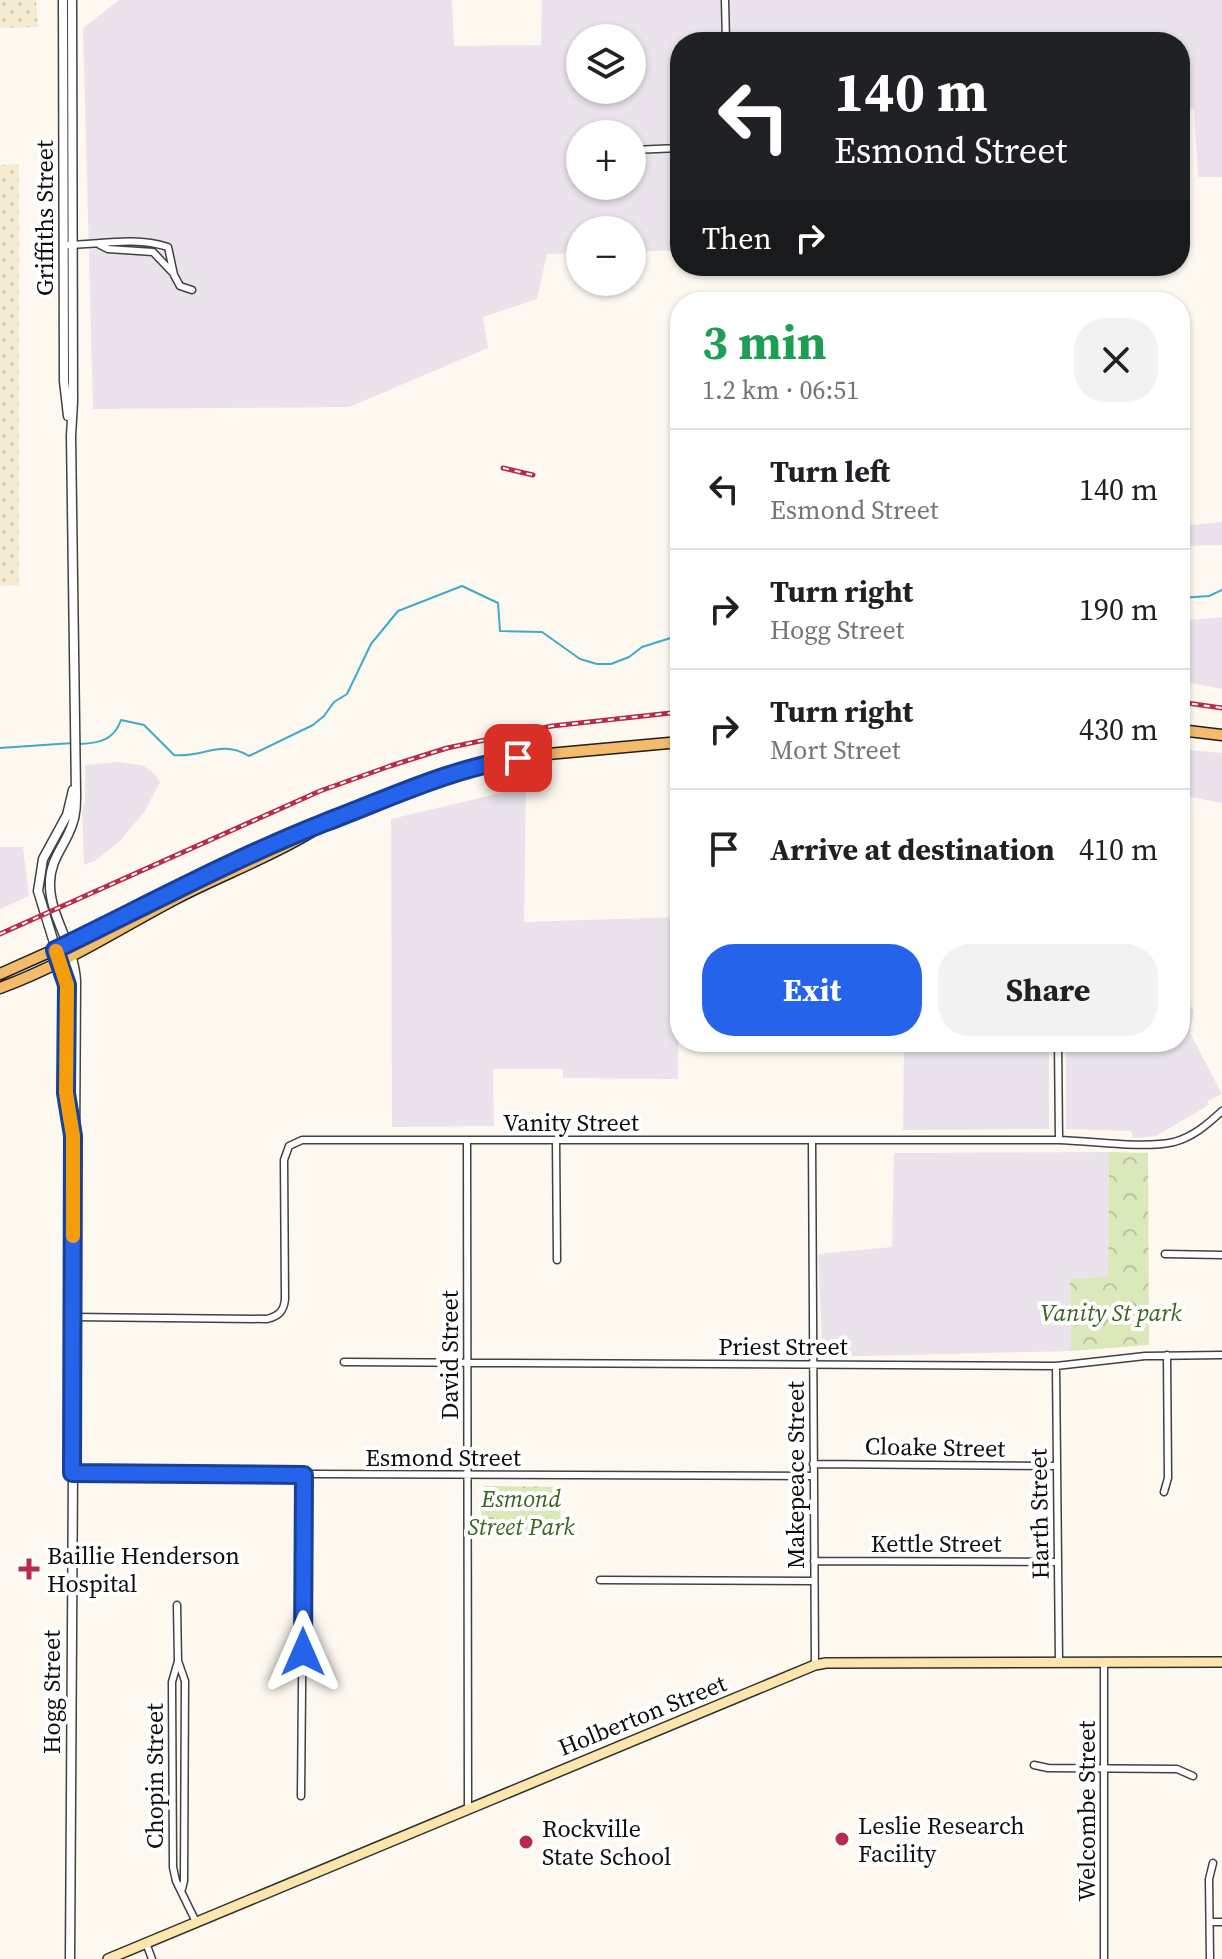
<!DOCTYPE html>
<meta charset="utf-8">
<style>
:root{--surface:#fff;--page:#f2f2f2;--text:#202124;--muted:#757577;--line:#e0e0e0;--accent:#2563eb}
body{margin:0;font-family:"Source Serif 4",serif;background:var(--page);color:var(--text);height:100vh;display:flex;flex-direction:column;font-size:30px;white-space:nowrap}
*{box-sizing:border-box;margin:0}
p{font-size:26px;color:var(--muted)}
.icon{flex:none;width:44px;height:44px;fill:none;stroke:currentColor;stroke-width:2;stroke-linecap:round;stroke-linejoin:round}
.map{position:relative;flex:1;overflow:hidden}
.side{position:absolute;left:670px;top:292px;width:520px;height:760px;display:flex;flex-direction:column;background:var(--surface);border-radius:32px;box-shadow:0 2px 6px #0004}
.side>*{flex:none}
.hud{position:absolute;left:670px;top:32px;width:520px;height:244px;border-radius:32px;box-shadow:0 2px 6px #0004;background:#202124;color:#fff;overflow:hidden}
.buttons{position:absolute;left:566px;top:24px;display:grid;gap:16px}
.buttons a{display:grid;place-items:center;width:80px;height:80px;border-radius:50%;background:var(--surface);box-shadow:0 2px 6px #0004;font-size:40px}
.pin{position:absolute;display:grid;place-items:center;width:68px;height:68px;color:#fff;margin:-34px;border-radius:16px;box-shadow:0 4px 12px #0006}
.me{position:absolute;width:88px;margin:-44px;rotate:0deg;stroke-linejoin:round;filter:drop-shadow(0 0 6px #0008)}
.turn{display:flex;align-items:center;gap:28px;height:168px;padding:0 32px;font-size:36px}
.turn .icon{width:104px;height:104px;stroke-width:2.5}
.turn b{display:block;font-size:56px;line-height:68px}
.then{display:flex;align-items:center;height:76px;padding:0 32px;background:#0003;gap:16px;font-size:30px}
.round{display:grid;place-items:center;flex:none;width:84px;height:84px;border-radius:32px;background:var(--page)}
.head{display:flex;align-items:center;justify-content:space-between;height:136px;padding:0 32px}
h1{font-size:48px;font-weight:700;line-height:60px;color:#1e9e55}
.action{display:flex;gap:16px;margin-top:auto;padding:16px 32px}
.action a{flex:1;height:92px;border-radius:32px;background:var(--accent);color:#fff;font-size:32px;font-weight:700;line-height:92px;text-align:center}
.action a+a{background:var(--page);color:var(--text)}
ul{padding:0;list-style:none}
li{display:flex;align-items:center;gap:24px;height:120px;padding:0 32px;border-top:2px solid var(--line)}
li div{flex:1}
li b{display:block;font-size:30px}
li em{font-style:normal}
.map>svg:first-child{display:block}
.industrial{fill:#eae3ec;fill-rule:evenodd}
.farmland{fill:url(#farmland-dots)}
.park{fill:url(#park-crowns)}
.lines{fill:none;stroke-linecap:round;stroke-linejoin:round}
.stream{stroke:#40aac9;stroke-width:2}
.minor-casing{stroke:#414141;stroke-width:9}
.tertiary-casing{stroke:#414141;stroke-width:11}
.secondary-casing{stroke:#303030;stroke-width:12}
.primary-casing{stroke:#1f1f1f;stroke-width:13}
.minor{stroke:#fff;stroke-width:6}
.tertiary{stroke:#fff;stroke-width:8}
.secondary{stroke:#fce6ad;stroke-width:9}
.primary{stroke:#f4bb6b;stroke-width:10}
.rail-casing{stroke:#ba2a4a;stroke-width:5}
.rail{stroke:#fff;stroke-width:2;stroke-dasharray:6;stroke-linecap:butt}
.route-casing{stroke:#184099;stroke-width:20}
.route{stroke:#2563eb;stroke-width:14}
.slow{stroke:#f59e0b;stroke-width:14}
.poi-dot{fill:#ba2a4a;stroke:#fff;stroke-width:3}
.labels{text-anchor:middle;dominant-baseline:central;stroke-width:8;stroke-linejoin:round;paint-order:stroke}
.street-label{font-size:24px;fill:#0e0e0e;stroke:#fff}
.park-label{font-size:24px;font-style:italic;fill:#3a6420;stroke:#fff}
.poi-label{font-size:24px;fill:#0e0e0e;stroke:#fff;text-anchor:start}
</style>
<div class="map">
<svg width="1222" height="1959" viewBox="0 0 1222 1959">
<defs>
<pattern id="farmland-dots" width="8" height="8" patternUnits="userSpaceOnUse" patternTransform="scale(2)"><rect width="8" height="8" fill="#f4ebd1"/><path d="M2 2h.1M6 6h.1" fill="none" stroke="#d0c8b2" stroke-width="1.8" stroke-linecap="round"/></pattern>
<pattern id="park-crowns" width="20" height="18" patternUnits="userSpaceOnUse" patternTransform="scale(2)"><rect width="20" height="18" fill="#dae8ba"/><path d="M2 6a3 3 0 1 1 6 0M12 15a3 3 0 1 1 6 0" fill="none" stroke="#bac69f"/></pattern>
</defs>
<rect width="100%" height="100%" fill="#fef9f0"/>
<path class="industrial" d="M 119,0 L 452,0 L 454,46 L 541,45 L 542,0 L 1222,0 L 1222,177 L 1198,177 L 1194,109 L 1180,107 L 1180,42 L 680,42 L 680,250 L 632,252 L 632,230 L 580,230 L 580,253 L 547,254 L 537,299 L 483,317 L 488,348 L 349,407 L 93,409 L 83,28 ZM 580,38 L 632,38 L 632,90 L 580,90 ZM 580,134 L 632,134 L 632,186 L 580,186 Z
M 1222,522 L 1222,545 L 1180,546 L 1180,526 Z
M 1222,617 L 1222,689 L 1180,681 L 1180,621 Z
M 1180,749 L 1222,753 L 1222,803 L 1180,795 Z
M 118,762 L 142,765 L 154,773 L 160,782 L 145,811 L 120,841 L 95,861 L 84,865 L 82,810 L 85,800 L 85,765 Z
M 526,787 L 524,922 L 680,917 L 678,1079 L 563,1078 L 563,1069 L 493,1069 L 494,1126 L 392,1127 L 391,819 Z
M 0,847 L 23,847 L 29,896 L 0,909 Z
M 1180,996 L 1194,1010 L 1190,1033 L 1222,1094 L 1208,1101 L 1207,1106 L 1156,1136 L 1133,1138 L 1131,1131 L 1066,1129 L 1066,1042 L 1180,1042 Z
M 904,1042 L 1049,1042 L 1049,1129 L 903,1130 Z
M 1109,1152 L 1108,1277 L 1070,1278 L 1071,1351 L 823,1357 L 818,1254 L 892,1247 L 894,1153 Z"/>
<path class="farmland" d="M 0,0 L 36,0 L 38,27 L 0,28 Z
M 19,164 L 19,585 L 0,586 L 0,165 Z"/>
<path class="park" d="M 1109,1152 L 1148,1153 L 1149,1345 L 1071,1351 L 1070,1278 L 1108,1277 Z
M 485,1486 L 561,1487 L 560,1538 L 481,1537 L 482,1490 Z"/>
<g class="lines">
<path class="stream" d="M 1180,598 L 1209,596 L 1222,590
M 80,744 C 100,743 114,740 121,720 L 144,725 L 174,755 C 203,758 220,739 249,756 L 313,725 L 324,716 L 334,702 L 347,694 L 371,644 L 398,611 L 462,586 L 498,603 L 500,631 L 542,632 L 580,659 L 597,664 L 611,664 L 629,657 L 642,647 L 680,635
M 0,748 L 73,743"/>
<g class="minor-casing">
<path id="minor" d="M 725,0 L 726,42
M 632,150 L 680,148
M 64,245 C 100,245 132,236 168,247 L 174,275 L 180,286 L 192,290
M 100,245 L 108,249 L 153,252 L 172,272
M 1058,1042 L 1059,1140
M 556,1140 L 557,1260
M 812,1140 L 815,1665
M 467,1141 L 468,1809
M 1165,1254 L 1222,1255
M 72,1317 L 267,1319 C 279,1316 284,1311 285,1299 L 284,1160 L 289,1146 L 302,1140 L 1059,1140 C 1091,1141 1144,1149 1174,1142 C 1193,1137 1208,1124 1222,1111
M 344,1362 L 1056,1366 L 1145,1356 L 1222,1355
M 1056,1366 L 1059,1662
M 813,1464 L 1057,1466
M 73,1473 L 813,1476
M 1164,1492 L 1168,1478 L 1167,1355
M 814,1561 L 1058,1562
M 600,1580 L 814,1581
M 177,1605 L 178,1661 L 185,1681 L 184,1881 L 182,1889
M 178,1661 L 172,1682 L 173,1867 L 176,1881 L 196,1922
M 1104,1663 L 1104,1959
M 1034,1765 L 1048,1768 L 1177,1769 L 1193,1776
M 301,1796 L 304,1475
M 1210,1922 L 1222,1922
M 146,1943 L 152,1959
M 1210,1959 L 1209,1879 L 1213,1863"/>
</g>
<g class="tertiary-casing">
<path id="tertiary" d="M 63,0 L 64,381 L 68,416
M 72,1128 L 66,1093 L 67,985 L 38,891 L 43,859 L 67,815 L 73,790
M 70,1959 L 76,981 C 74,944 49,915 50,883 C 50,859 65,846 72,825 C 76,815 76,804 76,793 L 71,436 L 73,402 L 72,0"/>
</g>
<g class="secondary-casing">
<path id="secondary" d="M 108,1959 L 815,1665 L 826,1663 L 1222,1662"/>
</g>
<g class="primary-casing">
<path id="primary" d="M 1180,730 L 1222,735
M 0,974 L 103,928 L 229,862 L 430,780 L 498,762 L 537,755 L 680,742
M 0,988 C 63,965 118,929 177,898 C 221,875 268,858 311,832"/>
</g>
<use href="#minor" class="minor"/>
<use href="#tertiary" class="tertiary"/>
<use href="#secondary" class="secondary"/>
<use href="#primary" class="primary"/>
<g class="rail-casing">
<path id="rail" d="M 503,468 L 533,475
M 1180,702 L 1222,708
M 0,934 L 320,791 L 390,766 L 447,748 L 552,726 L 680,712"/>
</g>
<use href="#rail" class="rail"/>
</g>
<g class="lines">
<g class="route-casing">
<path id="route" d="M 303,1652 L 304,1475 L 72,1473 L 73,1136 L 66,1093 L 67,985 L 55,950 C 146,906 232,859 326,822 C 392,797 447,770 518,758"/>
</g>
<use href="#route" class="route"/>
<path class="slow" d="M 56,951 L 67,985 L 66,1093 L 73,1136 L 73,1236"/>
</g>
<g class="poi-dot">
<path d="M25 1557h8v8h8v8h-8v8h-8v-8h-8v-8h8z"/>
<circle cx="842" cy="1839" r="8"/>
<circle cx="526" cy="1842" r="8"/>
</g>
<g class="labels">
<g class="street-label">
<text transform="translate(44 218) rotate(-90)">Griffiths Street</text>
<text x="571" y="1122">Vanity Street</text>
<text x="783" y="1346">Priest Street</text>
<text transform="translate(449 1355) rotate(-90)">David Street</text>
<text transform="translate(935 1447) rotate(1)">Cloake Street</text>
<text x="443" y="1457">Esmond Street</text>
<text transform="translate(795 1475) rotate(-90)">Makepeace Street</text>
<text transform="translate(1039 1514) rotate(-91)">Harth Street</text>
<text x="936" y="1543">Kettle Street</text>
<text transform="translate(51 1692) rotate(-90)">Hogg Street</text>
<text transform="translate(642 1715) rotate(-22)">Holberton Street</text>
<text transform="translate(154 1776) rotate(-90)">Chopin Street</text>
<text transform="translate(1086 1811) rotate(-90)">Welcombe Street</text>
</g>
<g class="park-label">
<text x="1111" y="1312">Vanity St park</text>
<text x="521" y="1498">Esmond<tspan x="521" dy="28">Street Park</tspan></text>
</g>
<g class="poi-label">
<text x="47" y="1555">Baillie Henderson<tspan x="47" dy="28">Hospital</tspan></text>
<text x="858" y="1825">Leslie Research<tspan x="858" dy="28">Facility</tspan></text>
<text x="542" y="1828">Rockville<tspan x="542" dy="28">State School</tspan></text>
</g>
</g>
</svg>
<div class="buttons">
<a><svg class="icon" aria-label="layers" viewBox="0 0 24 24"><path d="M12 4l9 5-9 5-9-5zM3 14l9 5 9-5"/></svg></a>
<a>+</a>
<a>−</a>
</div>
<div class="pin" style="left:518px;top:758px;background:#d93025"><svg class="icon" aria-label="arrive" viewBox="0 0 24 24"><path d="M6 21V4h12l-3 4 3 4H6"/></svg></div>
<svg class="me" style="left:303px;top:1652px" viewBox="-20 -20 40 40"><path d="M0-17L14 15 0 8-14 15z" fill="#2563eb" stroke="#fff" stroke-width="4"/></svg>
<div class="hud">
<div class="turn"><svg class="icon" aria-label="left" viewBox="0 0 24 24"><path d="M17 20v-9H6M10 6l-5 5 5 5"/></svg><div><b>140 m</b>Esmond Street</div></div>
<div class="then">Then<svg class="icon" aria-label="right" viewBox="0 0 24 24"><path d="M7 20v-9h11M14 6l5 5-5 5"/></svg></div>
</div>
<section class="side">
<div class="head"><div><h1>3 min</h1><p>1.2 km · 06:51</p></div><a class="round"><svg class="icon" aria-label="close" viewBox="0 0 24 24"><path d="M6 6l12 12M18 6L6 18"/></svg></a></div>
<ul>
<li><svg class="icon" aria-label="left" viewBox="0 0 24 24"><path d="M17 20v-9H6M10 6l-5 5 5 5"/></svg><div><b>Turn left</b><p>Esmond Street</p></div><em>140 m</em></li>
<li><svg class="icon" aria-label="right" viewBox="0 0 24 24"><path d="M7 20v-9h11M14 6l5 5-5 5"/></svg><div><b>Turn right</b><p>Hogg Street</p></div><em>190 m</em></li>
<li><svg class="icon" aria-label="right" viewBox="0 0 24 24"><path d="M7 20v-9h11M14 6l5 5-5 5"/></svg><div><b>Turn right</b><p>Mort Street</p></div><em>430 m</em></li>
<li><svg class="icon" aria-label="arrive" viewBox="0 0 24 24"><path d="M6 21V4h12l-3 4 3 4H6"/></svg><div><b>Arrive at destination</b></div><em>410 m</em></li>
</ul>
<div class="action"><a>Exit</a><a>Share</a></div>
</section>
</div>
